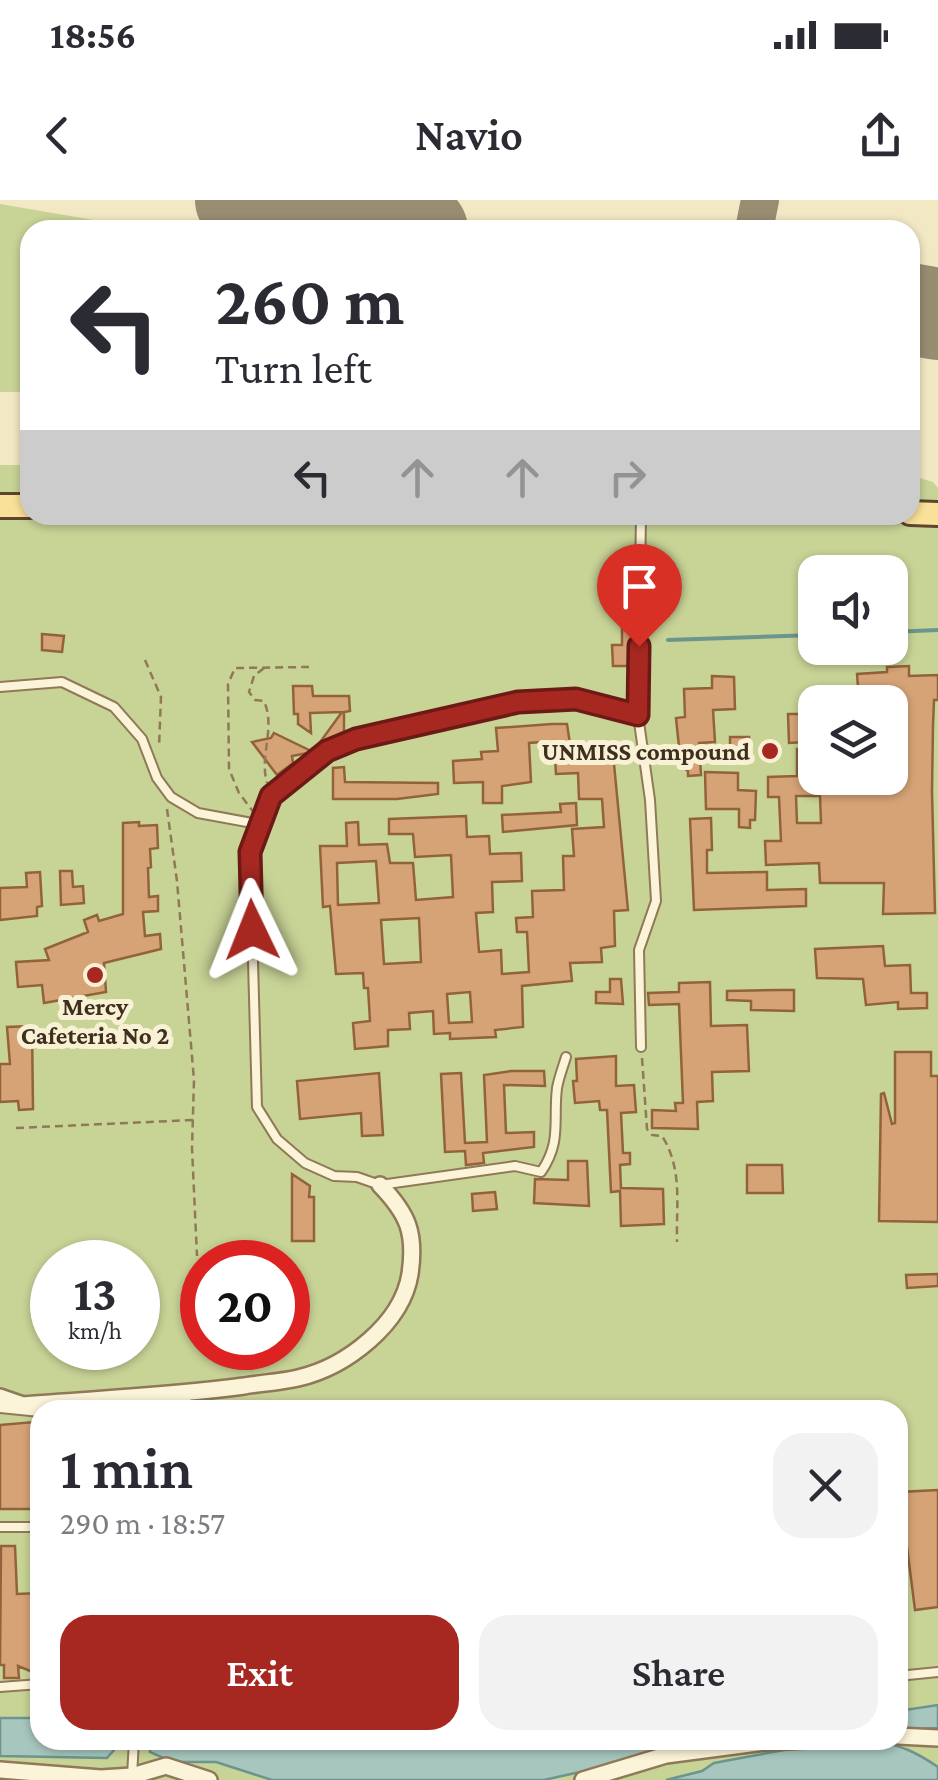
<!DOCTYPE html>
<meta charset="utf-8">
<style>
:root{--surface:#fff;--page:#f2f2f3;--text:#2b2b33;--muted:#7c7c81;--accent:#a62821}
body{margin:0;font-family:"Crimson Pro",serif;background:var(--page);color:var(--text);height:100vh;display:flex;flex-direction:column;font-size:38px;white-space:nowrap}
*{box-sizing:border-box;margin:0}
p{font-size:32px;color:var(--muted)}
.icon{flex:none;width:55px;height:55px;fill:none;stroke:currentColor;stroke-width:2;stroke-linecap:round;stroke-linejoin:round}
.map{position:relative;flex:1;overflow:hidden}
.sheet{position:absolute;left:30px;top:1200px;width:878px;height:350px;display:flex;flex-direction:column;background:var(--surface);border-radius:30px;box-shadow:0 2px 8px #0004}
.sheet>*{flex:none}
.hud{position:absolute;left:20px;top:20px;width:900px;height:305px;border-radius:30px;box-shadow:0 2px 8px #0004;background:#fff;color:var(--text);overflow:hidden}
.buttons{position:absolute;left:798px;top:355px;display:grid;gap:20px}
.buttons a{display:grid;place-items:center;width:110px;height:110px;border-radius:20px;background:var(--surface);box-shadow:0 2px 8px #0004;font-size:50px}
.speed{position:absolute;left:30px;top:1040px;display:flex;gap:20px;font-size:50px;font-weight:700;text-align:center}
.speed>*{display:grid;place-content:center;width:130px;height:130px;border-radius:50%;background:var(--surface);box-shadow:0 2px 8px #0004;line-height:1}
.speed small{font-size:25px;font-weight:400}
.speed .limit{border:15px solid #d22;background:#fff;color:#111}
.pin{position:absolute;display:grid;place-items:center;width:85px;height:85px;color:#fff;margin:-102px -42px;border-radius:50% 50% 50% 0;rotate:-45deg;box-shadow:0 0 10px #0007}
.pin .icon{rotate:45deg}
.me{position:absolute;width:110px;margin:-55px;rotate:358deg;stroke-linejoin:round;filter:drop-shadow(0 0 8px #0008)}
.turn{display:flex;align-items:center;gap:35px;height:210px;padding:0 30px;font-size:45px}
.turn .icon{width:130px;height:130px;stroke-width:2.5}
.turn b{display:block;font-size:70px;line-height:85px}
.lanes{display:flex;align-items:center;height:95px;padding:0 30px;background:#0003;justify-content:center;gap:50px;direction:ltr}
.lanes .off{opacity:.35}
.round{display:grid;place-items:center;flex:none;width:105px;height:105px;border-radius:30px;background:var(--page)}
.head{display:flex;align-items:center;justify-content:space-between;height:170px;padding:0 30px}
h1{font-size:60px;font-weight:600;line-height:75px}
.button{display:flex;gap:20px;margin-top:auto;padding:20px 30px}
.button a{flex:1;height:115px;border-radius:30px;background:var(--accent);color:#fff;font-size:40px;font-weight:600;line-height:115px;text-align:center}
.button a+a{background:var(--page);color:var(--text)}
.status{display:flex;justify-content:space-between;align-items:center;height:70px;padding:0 50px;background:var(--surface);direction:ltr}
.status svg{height:28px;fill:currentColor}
header{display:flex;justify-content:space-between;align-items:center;height:130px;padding:0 30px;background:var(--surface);font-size:45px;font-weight:600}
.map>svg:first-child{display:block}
.green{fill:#c8d396;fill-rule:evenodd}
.water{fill:#a6c6be;stroke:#6c958d;stroke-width:2.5}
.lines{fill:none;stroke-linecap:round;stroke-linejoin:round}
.stream{stroke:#6c958d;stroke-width:4}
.taxiway{stroke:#988c71;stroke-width:38}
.runway{stroke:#988c71;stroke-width:92}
.building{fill:#d5a376;stroke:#92633b;stroke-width:2.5;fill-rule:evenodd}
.lane-casing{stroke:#907958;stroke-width:12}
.street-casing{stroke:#907958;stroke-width:20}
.primary-casing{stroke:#5e462d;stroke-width:28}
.path{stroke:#907958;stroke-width:2.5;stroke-dasharray:8 5;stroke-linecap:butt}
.lane{stroke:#fcf4d9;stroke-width:8}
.street{stroke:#fcf4d9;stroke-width:15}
.primary{stroke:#f9e199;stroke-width:22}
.route-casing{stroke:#6c1a15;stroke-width:25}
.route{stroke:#a62821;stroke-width:18}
.poi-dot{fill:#a62821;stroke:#f9f1d5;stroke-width:4}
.labels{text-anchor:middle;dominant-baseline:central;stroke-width:10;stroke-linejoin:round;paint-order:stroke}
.poi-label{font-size:25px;font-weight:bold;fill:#3e2f1e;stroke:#f9f1d5;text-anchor:end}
</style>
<div class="status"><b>18:56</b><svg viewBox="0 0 49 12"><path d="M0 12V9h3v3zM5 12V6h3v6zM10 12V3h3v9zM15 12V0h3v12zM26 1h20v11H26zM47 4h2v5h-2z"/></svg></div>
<header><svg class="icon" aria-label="back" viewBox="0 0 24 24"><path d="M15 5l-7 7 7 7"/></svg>Navio<svg class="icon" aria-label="share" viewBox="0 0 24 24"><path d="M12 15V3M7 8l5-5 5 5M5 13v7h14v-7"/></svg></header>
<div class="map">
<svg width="938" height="1580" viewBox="0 0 938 1580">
<rect width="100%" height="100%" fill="#f3e8c4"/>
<path class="green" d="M 0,4 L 152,30 L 30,30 L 30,192 L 0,192 Z
M 0,265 L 30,265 L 30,315 L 910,315 L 910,275 L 933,282 L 938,288 L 938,1567 L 903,1546 L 873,1541 L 784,1550 L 714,1563 L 702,1571 L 666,1580 L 0,1580 ZM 815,372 L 890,372 L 890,448 L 815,448 ZM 815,502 L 890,502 L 890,578 L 815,578 ZM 52,1062 L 138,1062 L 138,1148 L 52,1148 ZM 202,1062 L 288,1062 L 288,1148 L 202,1148 ZM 40,1210 L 898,1210 L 898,1540 L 40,1540 Z"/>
<path class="water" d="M 938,1505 L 938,1528 L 898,1530 L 898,1511 Z
M 0,1518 L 40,1518 L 40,1540 L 119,1540 L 120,1543 L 107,1558 L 0,1556 Z
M 154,1540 L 708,1540 L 681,1544 L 607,1566 L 544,1580 L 272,1580 L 216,1562 L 172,1562 L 150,1552 L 150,1544 Z
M 873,1541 C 899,1544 916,1552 938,1567 L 938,1580 L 666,1580 L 702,1571 L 714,1563 L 784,1550 Z"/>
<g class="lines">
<path class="stream" d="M 890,432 L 938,430
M 668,440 L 815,435
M 120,1543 L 150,1544"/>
<path class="taxiway" d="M 419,30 L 420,0
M 754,30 L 760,0"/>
<path class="runway" d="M 241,0 L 422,30
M 910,109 L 938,114"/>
</g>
<path class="building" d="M 622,411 L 632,411 L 631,466 L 613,466 L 612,445 L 622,445 Z
M 42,434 L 64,436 L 62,452 L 42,450 Z
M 909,466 L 909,476 L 938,475 L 938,500 L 934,500 L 933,526 L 932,591 L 935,713 L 883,714 L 884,683 L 820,683 L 819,663 L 766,665 L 765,641 L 781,641 L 779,597 L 768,597 L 768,577 L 797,576 L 797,549 L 815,549 L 815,578 L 890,578 L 890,547 L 897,547 L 897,522 L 890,522 L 886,489 L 858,487 L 857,474 L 887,472 L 887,467 ZM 796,596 L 820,596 L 821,623 L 797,623 Z
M 712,476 L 734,477 L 735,509 L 713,510 L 715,542 L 699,543 L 701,575 L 688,576 L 688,571 L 681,566 L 676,518 L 685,517 L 684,489 L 712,488 Z
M 293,486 L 312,486 L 313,496 L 349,496 L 350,511 L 344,512 L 344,536 L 318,545 L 342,512 L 310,513 L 311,533 L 298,524 L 298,514 L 294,514 Z
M 788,514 L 805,514 L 805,542 L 789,543 Z
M 552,524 L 567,524 L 572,557 L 597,555 L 597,543 L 612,543 L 628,710 L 614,711 L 615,746 L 601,748 L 602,762 L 570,763 L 572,781 L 522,786 L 523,827 L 495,830 L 496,837 L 450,839 L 450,833 L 434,834 L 433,811 L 409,813 L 410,829 L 388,830 L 388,846 L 355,849 L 353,823 L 370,821 L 368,788 L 364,788 L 363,773 L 336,774 L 330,706 L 323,707 L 320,646 L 347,646 L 346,623 L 358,622 L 359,645 L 387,644 L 390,663 L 413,663 L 416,700 L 453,697 L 451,655 L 415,657 L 413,634 L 389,634 L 389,619 L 466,616 L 467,637 L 489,636 L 490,654 L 521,653 L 522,681 L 492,682 L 493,712 L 476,713 L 479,752 L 501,750 L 502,774 L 529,772 L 527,732 L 517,732 L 516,718 L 533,717 L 532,691 L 564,690 L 563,656 L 574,656 L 572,629 L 604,627 L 602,599 L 579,599 L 578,573 L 556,574 L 554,541 L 529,543 L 531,582 L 502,586 L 502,603 L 483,603 L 483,582 L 454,583 L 453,561 L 482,559 L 481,552 L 498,551 L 496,528 ZM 376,661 L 379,703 L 338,705 L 337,663 ZM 419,718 L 421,762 L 384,764 L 381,720 ZM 470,792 L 472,822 L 449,823 L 447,794 Z
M 274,533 L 313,552 L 292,556 L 293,563 L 277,575 L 252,542 L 271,538 Z
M 730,537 L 749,537 L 749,554 L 730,554 Z
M 344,567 L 345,582 L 438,583 L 438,594 L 397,599 L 333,599 L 333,568 Z
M 705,572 L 738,573 L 738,590 L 756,591 L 755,620 L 750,620 L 750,628 L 739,627 L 739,609 L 706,609 Z
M 576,603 L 577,625 L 503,632 L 502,615 L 561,612 L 560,604 Z
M 711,618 L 712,650 L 707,650 L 707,673 L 767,672 L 767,690 L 806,689 L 806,706 L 694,710 L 690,619 Z
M 139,622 L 139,626 L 157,625 L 158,648 L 150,649 L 151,667 L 148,668 L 149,697 L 158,696 L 158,711 L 143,712 L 145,736 L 160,734 L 161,749 L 104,763 L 106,792 L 44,803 L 42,785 L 18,787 L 16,762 L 49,760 L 45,749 L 88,732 L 84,720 L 97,715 L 99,721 L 123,714 L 123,623 Z
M 60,671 L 72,671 L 73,687 L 83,686 L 84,703 L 61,705 Z
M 40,672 L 42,706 L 37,707 L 37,716 L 0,720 L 0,688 L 27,687 L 26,673 Z
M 280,738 L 281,755 L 262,756 L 261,739 Z
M 883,746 L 885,766 L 910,765 L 911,793 L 927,793 L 927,808 L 898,809 L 898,802 L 866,805 L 863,779 L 817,778 L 815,749 Z
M 610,779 L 621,779 L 623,804 L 596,803 L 596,792 L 610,792 Z
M 710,782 L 711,826 L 747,825 L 749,871 L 712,872 L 713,901 L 697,902 L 698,929 L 652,928 L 652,910 L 676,911 L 675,903 L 683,903 L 679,804 L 649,805 L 648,793 L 679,792 L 679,783 Z
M 781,790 L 794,790 L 794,811 L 751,810 L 751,801 L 727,800 L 727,791 Z
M 32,826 L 33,909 L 19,910 L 18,901 L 0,902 L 0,864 L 10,864 L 7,827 Z
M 895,852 L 931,852 L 931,876 L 938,876 L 938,1022 L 879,1021 L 881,894 L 884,893 L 892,924 L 895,923 Z
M 616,856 L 616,886 L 634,885 L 636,912 L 621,913 L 623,953 L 630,953 L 630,964 L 620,965 L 621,988 L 663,989 L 664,1024 L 621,1026 L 620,991 L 611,992 L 607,910 L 600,910 L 599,901 L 575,903 L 573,881 L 577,881 L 576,859 Z
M 511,871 L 544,871 L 545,886 L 504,885 L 506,933 L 534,932 L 534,947 L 483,953 L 484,963 L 466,965 L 465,951 L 445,952 L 441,874 L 461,873 L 465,943 L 487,942 L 484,875 Z
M 379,873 L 383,935 L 362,936 L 361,913 L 300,919 L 297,881 Z
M 568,961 L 587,961 L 589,1006 L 534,1003 L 535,979 L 568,980 Z
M 747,965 L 782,965 L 783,993 L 747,993 Z
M 292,974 L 310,986 L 309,997 L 314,997 L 314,1041 L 292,1041 Z
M 495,992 L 497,1009 L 473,1011 L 472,994 Z
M 938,1074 L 938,1086 L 907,1088 L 906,1075 Z
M 34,1222 L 36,1309 L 0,1309 L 0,1225 Z
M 938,1290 L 938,1407 L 915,1410 L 900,1292 Z
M 1,1346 L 15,1346 L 17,1394 L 40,1393 L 40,1465 L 35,1473 L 18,1466 L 19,1478 L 4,1478 L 4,1465 L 0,1465 Z"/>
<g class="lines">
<g class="lane-casing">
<path id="lane" d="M 0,487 L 62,482 L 114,507 L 142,539 L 157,578 L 171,597 L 198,613 L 263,625
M 641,847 L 639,750 L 656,701 L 650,600 L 638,515 L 641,315
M 566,857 C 563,867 559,877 557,888 C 553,920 562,942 541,972 L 515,966 L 380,985 L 357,977 L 334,976 L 305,963 L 277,939 L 257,907 L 250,652 L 263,625 L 271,596 L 327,551 L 356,539 L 518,502 L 576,499 L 638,515
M 182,1195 L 193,1210
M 0,1208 L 40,1212
M 0,1327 L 40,1327
M 898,1476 L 938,1472
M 0,1487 L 40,1484
M 132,1576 L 134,1540"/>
</g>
<g class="street-casing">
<path id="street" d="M 0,1197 L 23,1205 C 97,1199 171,1196 244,1186 C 262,1183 281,1182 298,1178 C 346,1167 402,1124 410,1074 C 416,1033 408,1014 380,985
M 898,1536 L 938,1538
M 0,1570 L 101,1578 L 132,1576 L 166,1566 L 209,1580
M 583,1580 L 666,1555 L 766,1542 L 806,1540"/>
</g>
<g class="primary-casing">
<path id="primary" d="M 0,306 L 30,306
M 910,313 L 938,314"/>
</g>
<path class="path" d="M 145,460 L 161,497 L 159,547
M 264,468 L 254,476 L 249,492 L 255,500 L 264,501 C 276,529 259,555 267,583
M 167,609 L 177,681 L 194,880 L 192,948 L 197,1056
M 255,614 L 239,593 L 229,569 L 228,484 L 235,468 L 309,467
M 642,858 L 647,929 L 652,935 L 662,936 C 683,969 676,1005 677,1042
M 16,928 L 193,920"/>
<use href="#lane" class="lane"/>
<use href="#street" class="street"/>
<use href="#primary" class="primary"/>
</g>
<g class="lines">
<g class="route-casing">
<path id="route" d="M 252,730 L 250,652 L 271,596 L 327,551 L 356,539 L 518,502 L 576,499 L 638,515 L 639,446"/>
</g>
<use href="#route" class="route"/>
</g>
<g class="poi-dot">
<circle cx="770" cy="551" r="10"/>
<circle cx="95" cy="775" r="10"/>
</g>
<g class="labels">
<g class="poi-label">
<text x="750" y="551">UNMISS compound</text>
<text x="95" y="806" text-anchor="middle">Mercy<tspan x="95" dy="29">Cafeteria No 2</tspan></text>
</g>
</g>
</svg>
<div class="buttons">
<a><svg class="icon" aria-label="sound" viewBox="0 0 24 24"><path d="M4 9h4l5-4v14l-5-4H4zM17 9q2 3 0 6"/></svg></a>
<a><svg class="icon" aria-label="layers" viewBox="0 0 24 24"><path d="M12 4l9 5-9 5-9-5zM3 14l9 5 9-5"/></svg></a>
</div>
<div class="speed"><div>13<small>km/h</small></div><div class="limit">20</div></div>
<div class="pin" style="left:639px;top:446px;background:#d93025"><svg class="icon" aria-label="arrive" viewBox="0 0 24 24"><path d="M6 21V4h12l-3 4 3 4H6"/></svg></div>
<svg class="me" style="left:252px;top:730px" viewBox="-20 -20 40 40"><path d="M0-17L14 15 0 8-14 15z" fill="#a62821" stroke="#fff" stroke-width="4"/></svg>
<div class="hud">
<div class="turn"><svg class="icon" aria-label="left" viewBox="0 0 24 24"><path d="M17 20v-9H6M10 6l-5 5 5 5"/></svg><div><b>260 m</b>Turn left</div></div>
<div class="lanes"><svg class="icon" aria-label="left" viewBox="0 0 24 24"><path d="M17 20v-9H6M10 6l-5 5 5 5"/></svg><svg class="icon off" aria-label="ahead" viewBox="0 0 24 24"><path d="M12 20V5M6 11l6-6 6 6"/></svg><svg class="icon off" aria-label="ahead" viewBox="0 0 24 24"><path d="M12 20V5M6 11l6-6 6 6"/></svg><svg class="icon off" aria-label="right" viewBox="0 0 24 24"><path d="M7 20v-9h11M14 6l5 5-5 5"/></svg></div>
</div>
<section class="sheet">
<div class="head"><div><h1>1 min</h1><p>290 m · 18:57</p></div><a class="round"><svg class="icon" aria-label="close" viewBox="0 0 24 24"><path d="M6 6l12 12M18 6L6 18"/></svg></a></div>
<div class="button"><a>Exit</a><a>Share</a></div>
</section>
</div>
